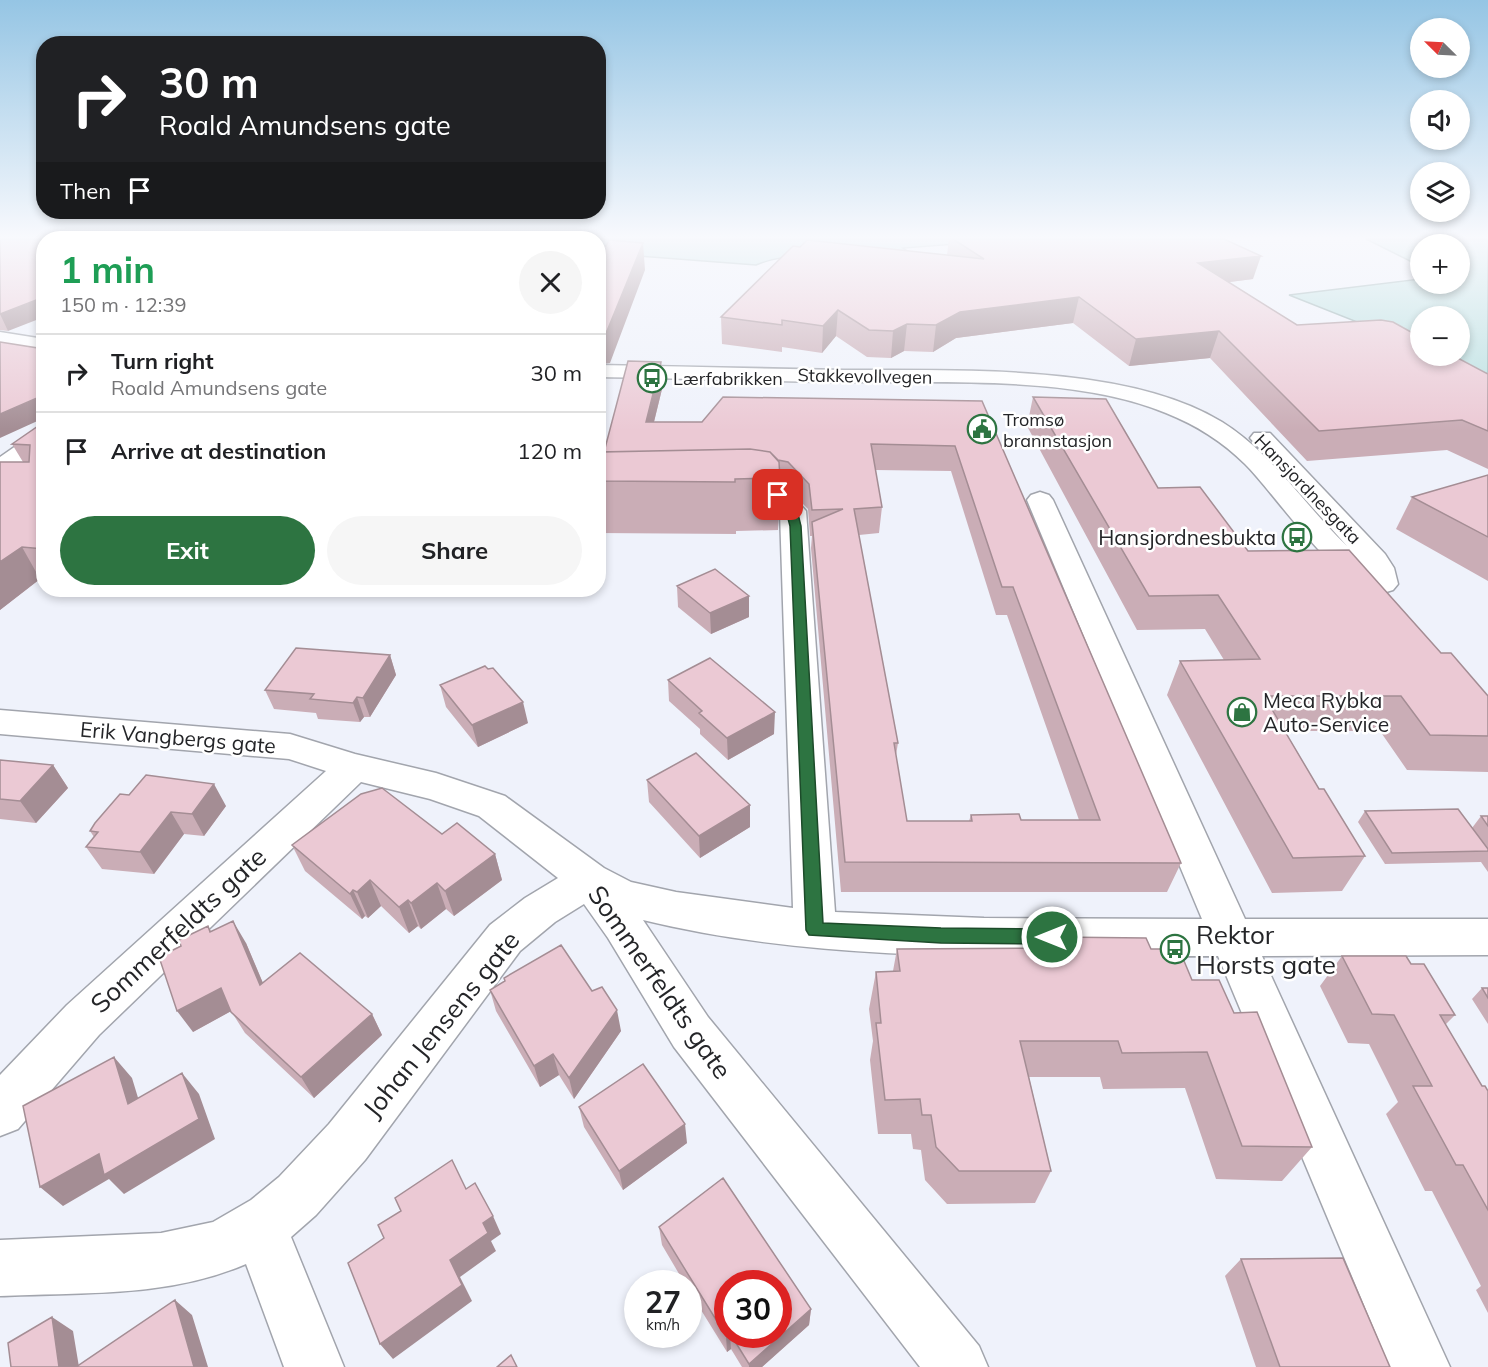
<!DOCTYPE html>
<meta charset="utf-8">
<style>
:root{--surface:#fff;--page:#f6f6f6;--text:#202124;--muted:#757577;--line:#e0e0e0;--accent:#2d7441}
body{margin:0;font-family:Mulish,sans-serif;background:var(--page);color:var(--text);height:100vh;display:flex;flex-direction:column;font-size:22px;white-space:nowrap}
*{box-sizing:border-box;margin:0}
p{font-size:20px;color:var(--muted)}
.icon{flex:none;width:33px;height:33px;fill:none;stroke:currentColor;stroke-width:2;stroke-linecap:round;stroke-linejoin:round}
.map{position:relative;flex:1;overflow:hidden}
.drawer{position:absolute;left:36px;top:231px;width:570px;height:366px;display:flex;flex-direction:column;background:var(--surface);border-radius:24px;box-shadow:0 3px 9px #0003}
.drawer>*{flex:none}
.top-card{position:absolute;left:36px;top:36px;width:570px;height:183px;border-radius:24px;box-shadow:0 3px 9px #0003;background:#202124;color:#fff;overflow:hidden}
.needle{width:39px;rotate:294deg}
.controls{position:absolute;left:1410px;top:18px;display:grid;gap:12px}
.controls a{display:grid;place-items:center;width:60px;height:60px;border-radius:50%;background:var(--surface);box-shadow:0 3px 9px #0003;font-size:30px}
.speed{position:absolute;left:624px;top:1270px;display:flex;gap:12px;font-size:30px;font-weight:700;text-align:center}
.speed>*{display:grid;place-content:center;width:78px;height:78px;border-radius:50%;background:var(--surface);box-shadow:0 3px 9px #0003;line-height:1}
.speed small{font-size:15px;font-weight:400}
.speed .limit{border:9px solid #d22;background:#fff;color:#111}
.pin{position:absolute;display:grid;place-items:center;width:51px;height:51px;color:#fff;margin:-26px;border-radius:12px;box-shadow:0 3px 9px #0006}
.me{position:absolute;width:66px;margin:-33px;rotate:270deg;stroke-linejoin:round;filter:drop-shadow(0 0 4px #0008)}
.turn{display:flex;align-items:center;gap:21px;height:126px;padding:0 24px;font-size:27px}
.turn .icon{width:78px;height:78px;stroke-width:2.5}
.turn b{display:block;font-size:42px;line-height:51px}
.then{display:flex;align-items:center;height:57px;padding:0 24px;background:#0003;gap:12px;font-size:22px}
.round{display:grid;place-items:center;flex:none;width:63px;height:63px;border-radius:32px;background:var(--page)}
.summary{display:flex;align-items:center;justify-content:space-between;height:102px;padding:0 24px}
h1{font-size:36px;font-weight:700;line-height:45px;color:#1e9e55}
.cta{display:flex;gap:12px;margin-top:auto;padding:12px 24px}
.cta a{flex:1;height:69px;border-radius:36px;background:var(--accent);color:#fff;font-size:24px;font-weight:700;line-height:69px;text-align:center}
.cta a+a{background:var(--page);color:var(--text)}
ul{padding:0;list-style:none}
li{display:flex;align-items:center;gap:18px;height:78px;padding:0 24px;border-top:2px solid var(--line)}
li div{flex:1}
li b{display:block;font-size:22px}
li em{font-style:normal}
.map>svg:first-child{display:block}
.water{fill:#b8dfdf;stroke:#8ca7a8;stroke-width:1.5}
.lines{fill:none;stroke-linecap:round;stroke-linejoin:round}
.minor-casing{stroke:#a2a5ad;stroke-width:3}
.tertiary-casing{stroke:#a2a5ad;stroke-width:3}
.minor{fill:#fff;fill-rule:evenodd}
.tertiary{fill:#fff;fill-rule:evenodd}
.wall{fill:#caadb6;fill-rule:evenodd}
.shaded-wall{fill:#a48d94}
.building{fill:#ebc9d4;stroke:#a48d94;stroke-width:1.5;fill-rule:evenodd}
.route{fill:#2d7441;stroke:#1d4b2a;stroke-width:1.5}
.labels{text-anchor:middle;dominant-baseline:central;stroke-width:5;stroke-linejoin:round;paint-order:stroke}
.far-street-label{font-size:18px;fill:#242528;stroke:#fff}
.far-poi-label{font-size:18px;fill:#242528;stroke:#fff;text-anchor:start}
.poi-label{font-size:21px;fill:#242528;stroke:#fff;text-anchor:end}
.street-label{font-size:21px;fill:#242528;stroke:#fff}
.near-street-label{font-size:26px;fill:#242528;stroke:#fff}
.near-poi-label{font-size:26px;fill:#242528;stroke:#fff;text-anchor:start}
</style>
<div class="map">
<svg width="1488" height="1367" viewBox="0 0 1488 1367">
<rect width="100%" height="100%" fill="#eff2fb"/>
<path class="water" d="M 598,239 L 1022,239 L 903,248 L 916,257 C 872,255 795,248 756,265 L 599,253 Z
M 1366,239 L 1488,239 L 1488,374 L 1442,356 L 1460,356 L 1460,316 L 1420,316 L 1420,347 L 1289,295 L 1420,279 L 1420,284 L 1460,284 L 1460,244 L 1420,244 L 1420,266 Z"/>
<g class="lines">
<g class="minor-casing">
<path id="minor" d="M 44,430 L 44,448 L 9,473 L 0,475 L 0,457 L 36,432 Z
M 737,482 L 787,490 L 806,511 L 835,912 L 984,918 L 1202,919 L 1027,500 L 1031,495 L 1040,492 L 1049,495 L 1053,500 L 1245,919 L 1488,919 L 1488,955 L 1262,956 L 1450,1367 L 1390,1367 L 1218,956 C 1029,956 827,965 643,920 L 708,1017 L 979,1346 L 988,1367 L 920,1367 L 674,1047 L 608,938 L 584,904 L 555,922 L 520,951 L 365,1160 L 316,1215 L 291,1237 L 344,1367 L 284,1367 L 246,1264 C 167,1298 84,1292 0,1296 L 0,1240 L 161,1233 L 213,1222 L 251,1200 L 279,1177 L 329,1124 L 490,925 L 525,898 L 558,878 L 479,816 L 430,799 L 361,782 L 99,1035 L 18,1129 L 0,1136 L 0,1075 L 67,1005 L 326,771 L 289,759 L 0,734 L 0,710 L 290,734 L 355,754 L 436,773 L 505,796 L 604,868 L 631,882 L 676,892 L 793,908 L 780,512 L 770,502 L 728,495 L 724,490 L 728,485 Z"/>
</g>
<g class="tertiary-casing">
<path id="tertiary" d="M 0,332 L 44,339 L 44,351 L 0,344 Z
M 598,365 C 680,366 762,369 844,370 C 955,371 1126,363 1222,422 C 1273,454 1305,506 1347,546 L 1250,438 L 1254,433 L 1270,433 L 1385,554 L 1394,568 L 1398,584 L 1393,590 L 1383,593 L 1373,590 L 1369,585 C 1336,585 1271,489 1245,464 C 1222,441 1196,425 1166,413 C 1077,376 952,383 857,382 C 770,382 685,378 598,377 Z"/>
</g>
<use href="#minor" class="minor"/>
<use href="#tertiary" class="tertiary"/>
</g>
<path class="wall" d="M 0,239 L 8,331 L 0,330 Z
M 949,239 L 1224,239 L 1253,279 L 1229,282 L 1297,325 L 1488,374 L 1488,469 L 1447,450 L 1307,461 L 1210,358 L 1129,366 L 1073,323 L 956,338 L 933,352 L 904,351 L 891,358 L 867,357 L 836,336 L 822,353 L 782,347 L 782,352 L 722,344 L 721,317 L 947,255 Z
M 661,362 L 663,385 L 654,422 L 702,422 L 982,401 L 1181,863 L 1167,892 L 841,892 L 811,548 L 812,536 L 810,536 L 808,509 L 787,488 L 780,486 L 778,530 L 736,531 L 736,534 L 598,533 L 598,452 L 604,452 ZM 875,470 L 951,471 L 996,615 L 1007,615 L 1079,820 L 1021,820 L 971,815 L 969,821 L 907,821 L 896,755 L 898,743 L 859,535 L 879,533 L 882,507 Z
M 1033,397 L 1158,488 L 1248,551 L 1441,653 L 1488,696 L 1488,772 L 1407,770 L 1380,731 L 1285,731 L 1319,789 L 1365,856 L 1342,891 L 1272,893 L 1167,695 L 1180,661 L 1224,660 L 1205,629 L 1137,630 L 1027,426 Z
M 44,422 L 44,579 L 40,579 L 0,610 L 23,462 L 12,444 Z
M 1488,475 L 1488,581 L 1396,529 L 1412,497 Z
M 677,586 L 749,617 L 711,634 L 678,607 Z
M 141,590 L 179,590 L 175,593 Z
M 390,655 L 396,675 L 370,717 L 364,717 L 360,722 L 318,719 L 316,713 L 274,709 L 265,690 Z
M 668,680 L 774,734 L 728,760 L 700,734 L 700,729 L 669,701 Z
M 440,685 L 528,723 L 478,747 L 446,707 Z
M 0,760 L 53,765 L 68,788 L 36,823 L 0,819 Z
M 647,780 L 750,805 L 750,827 L 700,858 L 649,802 Z
M 120,794 L 226,806 L 204,836 L 184,834 L 154,874 L 102,869 L 86,847 L 94,837 L 90,831 Z
M 1365,811 L 1472,828 L 1481,816 L 1488,816 L 1488,872 L 1481,862 L 1385,864 L 1358,822 Z
M 442,834 L 495,854 L 502,880 L 454,916 L 446,909 L 421,929 L 418,926 L 409,933 L 381,906 L 368,918 L 365,916 L 362,919 L 305,871 L 292,845 Z
M 208,926 L 211,931 L 246,943 L 263,983 L 372,1014 L 382,1035 L 314,1098 L 245,1033 L 231,1011 L 193,1032 L 181,946 Z
M 1056,937 L 1151,949 L 1192,980 L 1234,1013 L 1312,1147 L 1282,1181 L 1216,1179 L 1185,1088 L 1103,1089 L 1100,1077 L 1029,1077 L 1051,1171 L 1035,1203 L 947,1204 L 925,1180 L 921,1150 L 913,1149 L 911,1134 L 878,1134 L 870,1060 L 873,1041 L 869,1009 L 876,972 L 893,971 L 897,949 L 1052,948 Z
M 1342,956 L 1411,964 L 1455,1015 L 1445,1025 L 1482,1086 L 1488,1091 L 1488,1313 L 1476,1290 L 1481,1286 L 1432,1191 L 1425,1191 L 1386,1114 L 1398,1102 L 1369,1044 L 1348,1043 L 1320,986 Z
M 1482,988 L 1488,988 L 1488,1024 L 1472,999 Z
M 490,990 L 592,991 L 621,1031 L 574,1099 L 559,1075 L 540,1087 L 496,1011 Z
M 579,1107 L 687,1143 L 623,1190 L 584,1127 Z
M 723,1178 L 811,1309 L 809,1325 L 762,1367 L 742,1367 L 731,1349 L 727,1352 L 688,1289 L 688,1284 L 685,1284 L 662,1245 L 659,1227 ZM 728,1284 L 778,1284 L 778,1335 L 728,1335 Z
M 1241,1259 L 1390,1367 L 1256,1367 L 1225,1276 Z"/>
<path class="shaded-wall" d="M 643,243 L 645,270 L 610,363 L 602,364 L 603,379 L 598,392 L 598,333 Z
M 1261,256 L 1253,279 L 1191,287 L 1198,263 Z
M 44,297 L 44,317 L 8,331 L 0,314 Z
M 1079,297 L 1073,323 L 956,338 L 933,352 L 936,325 L 960,312 Z
M 838,310 L 836,336 L 822,353 L 823,326 Z
M 907,324 L 904,351 L 891,358 L 893,331 Z
M 1219,331 L 1210,358 L 1129,366 L 1136,339 Z
M 661,362 L 663,385 L 648,446 L 646,422 Z
M 44,395 L 44,418 L 0,438 L 0,414 Z
M 22,547 L 40,579 L 0,610 L 0,562 Z
M 749,596 L 749,617 L 711,634 L 710,613 Z
M 390,655 L 396,675 L 370,717 L 363,698 Z
M 357,697 L 364,717 L 360,722 L 353,703 Z
M 523,702 L 528,723 L 478,747 L 472,725 Z
M 775,712 L 774,734 L 728,760 L 727,738 Z
M 53,765 L 68,788 L 36,823 L 20,801 Z
M 214,784 L 226,806 L 204,836 L 192,814 Z
M 750,805 L 750,827 L 700,858 L 699,836 Z
M 171,812 L 184,834 L 154,874 L 140,852 Z
M 495,854 L 502,880 L 454,916 L 445,891 Z
M 370,880 L 381,906 L 368,918 L 357,892 Z
M 437,883 L 446,909 L 421,929 L 411,903 Z
M 353,890 L 365,916 L 362,919 L 350,894 Z
M 408,900 L 418,926 L 409,933 L 399,907 Z
M 233,921 L 246,943 L 273,1007 L 260,985 Z
M 221,988 L 235,1009 L 193,1032 L 177,1011 Z
M 617,1010 L 621,1031 L 574,1099 L 569,1078 Z
M 372,1014 L 382,1035 L 314,1098 L 301,1077 Z
M 553,1054 L 559,1075 L 540,1087 L 534,1066 Z
M 114,1057 L 132,1078 L 146,1124 L 128,1104 Z
M 182,1073 L 199,1094 L 215,1139 L 124,1194 L 109,1179 L 63,1206 L 40,1187 Z
M 685,1124 L 687,1143 L 623,1190 L 619,1171 Z
M 493,1216 L 501,1234 L 491,1241 L 496,1251 L 460,1277 L 472,1301 L 393,1359 L 380,1344 L 450,1260 L 483,1223 Z
M 175,1300 L 192,1315 L 208,1367 L 194,1367 Z
M 811,1309 L 809,1325 L 762,1367 L 749,1367 L 749,1364 Z
M 52,1317 L 73,1331 L 79,1367 L 59,1367 Z
M 728,1335 L 730,1335 L 731,1349 L 727,1352 L 726,1336 Z"/>
<path class="building" d="M 0,239 L 44,239 L 44,297 L 0,314 Z
M 953,239 L 1224,239 L 1261,256 L 1198,263 L 1297,325 L 1381,320 L 1393,322 L 1420,337 L 1420,356 L 1454,356 L 1488,374 L 1488,431 L 1462,420 L 1319,431 L 1219,331 L 1136,339 L 1079,297 L 960,312 L 936,325 L 907,324 L 893,331 L 869,330 L 838,310 L 823,326 L 782,320 L 782,325 L 721,317 L 793,246 L 800,247 L 807,240 L 984,259 Z
M 609,240 L 643,243 L 607,331 L 598,333 L 598,246 L 606,246 Z
M 0,342 L 44,349 L 44,395 L 0,414 Z
M 628,361 L 661,362 L 646,422 L 702,422 L 723,397 L 982,401 L 1181,863 L 845,862 L 812,522 L 843,509 L 812,510 L 809,484 L 788,462 L 778,460 L 770,452 L 750,449 L 604,452 ZM 871,444 L 955,446 L 1002,587 L 1013,587 L 1100,820 L 1021,820 L 1019,814 L 971,815 L 972,821 L 907,821 L 894,743 L 898,743 L 854,509 L 882,507 Z
M 1033,397 L 1106,399 L 1158,488 L 1200,487 L 1248,551 L 1349,550 L 1441,653 L 1451,653 L 1488,696 L 1488,736 L 1430,735 L 1401,696 L 1264,696 L 1319,789 L 1324,789 L 1365,856 L 1293,858 L 1180,661 L 1260,659 L 1218,595 L 1149,596 Z
M 44,422 L 44,549 L 22,547 L 0,562 L 0,462 L 29,462 L 30,445 L 12,444 Z
M 750,449 L 770,452 L 779,462 L 780,478 L 735,479 L 735,482 L 598,481 L 598,452 Z
M 1488,475 L 1488,537 L 1412,497 Z
M 715,569 L 749,596 L 710,613 L 677,586 Z
M 296,648 L 390,655 L 363,698 L 357,697 L 353,703 L 310,699 L 314,694 L 265,690 Z
M 710,658 L 775,712 L 727,738 L 699,713 L 702,711 L 668,680 Z
M 485,666 L 488,669 L 493,668 L 523,702 L 472,725 L 440,685 Z
M 696,753 L 750,805 L 699,836 L 647,780 Z
M 0,760 L 53,765 L 20,801 L 0,799 Z
M 146,775 L 214,784 L 192,814 L 171,812 L 140,852 L 86,847 L 98,832 L 90,831 L 95,823 L 120,794 L 129,795 Z
M 382,788 L 442,834 L 457,823 L 495,854 L 445,891 L 437,883 L 411,903 L 408,900 L 399,907 L 370,880 L 357,892 L 353,890 L 350,894 L 292,845 L 361,794 Z
M 1458,809 L 1488,849 L 1488,851 L 1392,853 L 1365,811 Z
M 1481,816 L 1488,816 L 1488,826 Z
M 233,921 L 260,985 L 300,953 L 372,1014 L 301,1077 L 231,1012 L 221,988 L 177,1011 L 159,957 L 181,946 L 179,940 L 208,926 L 210,932 Z
M 1056,937 L 1146,938 L 1151,949 L 1179,949 L 1192,980 L 1219,980 L 1234,1013 L 1257,1012 L 1312,1147 L 1242,1146 L 1207,1052 L 1122,1053 L 1118,1041 L 1020,1041 L 1051,1171 L 959,1171 L 936,1147 L 931,1115 L 922,1115 L 920,1099 L 885,1100 L 876,1023 L 881,1023 L 876,972 L 900,971 L 897,949 L 1060,948 Z
M 561,945 L 592,991 L 602,987 L 617,1010 L 569,1078 L 553,1054 L 534,1066 L 490,990 L 505,981 L 504,978 Z
M 1342,956 L 1406,956 L 1411,964 L 1424,964 L 1455,1015 L 1440,1015 L 1482,1086 L 1485,1086 L 1488,1091 L 1488,1210 L 1463,1165 L 1456,1165 L 1413,1086 L 1432,1086 L 1394,1015 L 1372,1014 Z
M 1482,988 L 1488,988 L 1488,998 Z
M 114,1057 L 128,1104 L 182,1073 L 199,1119 L 104,1175 L 99,1154 L 40,1187 L 23,1106 Z
M 643,1064 L 685,1124 L 619,1171 L 579,1107 Z
M 452,1160 L 466,1189 L 475,1183 L 493,1216 L 483,1223 L 488,1233 L 450,1260 L 462,1285 L 380,1344 L 348,1263 L 384,1238 L 378,1225 L 401,1211 L 395,1198 Z
M 723,1178 L 811,1309 L 749,1364 L 731,1335 L 778,1335 L 778,1284 L 728,1284 L 728,1335 L 726,1336 L 659,1227 Z
M 1343,1258 L 1390,1367 L 1280,1367 L 1241,1259 Z
M 175,1300 L 194,1367 L 76,1367 Z
M 52,1317 L 59,1367 L 11,1367 L 8,1343 Z
M 511,1355 L 517,1367 L 497,1367 Z"/>
<linearGradient id="sky" x2="0" y2="1"><stop stop-color="#95c5e4"/><stop offset="0.55" stop-color="#f8f9fd"/><stop offset="1" stop-color="#f8f9fd" stop-opacity="0"/></linearGradient>
<rect width="1488" height="431" fill="url(#sky)"/>
<path class="route" d="M 778,491 L 796,506 L 801,526 L 823,923 L 941,928 L 1052,929 L 1059,931 L 1061,937 L 1059,942 L 1052,944 L 941,943 L 809,935 L 806,930 L 790,526 L 785,507 L 773,495 Z"/>
<defs>
<g id="bus-ring" transform="scale(1.5)"><circle r="9.5" fill="#fff" stroke="#2d7441" stroke-width="1.5"/><path d="M-5-6H5V4H4V6H2V4H-2V6H-4V4H-5ZM-3.5-4V0h7V-4ZM-3.5 1.2v1.5H-2V1.2ZM2 1.2v1.5H3.5V1.2Z" fill="#2d7441"/></g>
<g id="civic-ring" transform="scale(1.5)"><circle r="9.5" fill="#fff" stroke="#2d7441" stroke-width="1.5"/><path d="M-.6-6.5H3V-4.5H.6V-3L4-1V1h2V6H-6V1h2V-1L-.6-3ZM-1.2 2.5V6h2.4V2.5Z" fill="#2d7441"/></g>
<g id="shop-ring" transform="scale(1.5)"><circle r="9.5" fill="#fff" stroke="#2d7441" stroke-width="1.5"/><path d="M-5-2.5h2.3a2.7 3.5 0 0 1 5.4 0H5L5.5 6h-11ZM-1.5-2.5h3a1.5 2.3 0 0 0-3 0Z" fill="#2d7441"/></g>
</defs>
<g fill-rule="evenodd">
<use href="#bus-ring" x="652" y="378"/>
<use href="#civic-ring" x="982" y="429"/>
<use href="#bus-ring" x="1297" y="537"/>
<use href="#shop-ring" x="1242" y="712"/>
<use href="#bus-ring" x="1175" y="949"/>
</g>
<g class="labels">
<g class="far-street-label">
<text transform="translate(865 376) rotate(1)">Stakkevollvegen</text>
<text transform="translate(1308 489) rotate(46)">Hansjordnesgata</text>
</g>
<g class="far-poi-label">
<text x="673" y="378">Lærfabrikken</text>
<text x="1003" y="419">Tromsø<tspan x="1003" dy="21">brannstasjon</tspan></text>
</g>
<g class="poi-label">
<text x="1276" y="537">Hansjordnesbukta</text>
<text x="1263" y="700" text-anchor="start">Meca Rybka<tspan x="1263" dy="24">Auto-Service</tspan></text>
</g>
<g class="street-label">
<text transform="translate(178 737) rotate(5)">Erik Vangbergs gate</text>
</g>
<g class="near-street-label">
<text transform="translate(178 930) rotate(-43)">Sommerfeldts gate</text>
<text transform="translate(660 982) rotate(55)">Sommerfeldts gate</text>
<text transform="translate(441 1024) rotate(-51)">Johan Jensens gate</text>
</g>
<g class="near-poi-label">
<text x="1196" y="934">Rektor<tspan x="1196" dy="30">Horsts gate</tspan></text>
</g>
</g>
</svg>
<div class="controls">
<a><svg class="needle" viewBox="-14 -14 28 28"><path d="M0-13l5 13h-10z" fill="#e53935"/><path d="M0 13l5-13h-10z" fill="#757577"/></svg></a>
<a><svg class="icon" aria-label="sound" viewBox="0 0 24 24"><path d="M4 9h4l5-4v14l-5-4H4zM17 9q2 3 0 6"/></svg></a>
<a><svg class="icon" aria-label="layers" viewBox="0 0 24 24"><path d="M12 4l9 5-9 5-9-5zM3 14l9 5 9-5"/></svg></a>
<a>+</a>
<a>−</a>
</div>
<div class="speed"><div>27<small>km/h</small></div><div class="limit">30</div></div>
<div class="pin" style="left:778px;top:495px;background:#d93025"><svg class="icon" aria-label="arrive" viewBox="0 0 24 24"><path d="M6 21V4h12l-3 4 3 4H6"/></svg></div>
<svg class="me" style="left:1052px;top:937px" viewBox="-20 -20 40 40"><circle r="17" fill="#2d7441" stroke="#fff" stroke-width="3"/><path d="M0-11L8 9 0 5-8 9z" fill="#fff"/></svg>
<div class="top-card">
<div class="turn"><svg class="icon" aria-label="right" viewBox="0 0 24 24"><path d="M7 20v-9h11M14 6l5 5-5 5"/></svg><div><b>30 m</b>Roald Amundsens gate</div></div>
<div class="then">Then<svg class="icon" aria-label="arrive" viewBox="0 0 24 24"><path d="M6 21V4h12l-3 4 3 4H6"/></svg></div>
</div>
<section class="drawer">
<div class="summary"><div><h1>1 min</h1><p>150 m · 12:39</p></div><a class="round"><svg class="icon" aria-label="close" viewBox="0 0 24 24"><path d="M6 6l12 12M18 6L6 18"/></svg></a></div>
<ul>
<li><svg class="icon" aria-label="right" viewBox="0 0 24 24"><path d="M7 20v-9h11M14 6l5 5-5 5"/></svg><div><b>Turn right</b><p>Roald Amundsens gate</p></div><em>30 m</em></li>
<li><svg class="icon" aria-label="arrive" viewBox="0 0 24 24"><path d="M6 21V4h12l-3 4 3 4H6"/></svg><div><b>Arrive at destination</b></div><em>120 m</em></li>
</ul>
<div class="cta"><a>Exit</a><a>Share</a></div>
</section>
</div>
